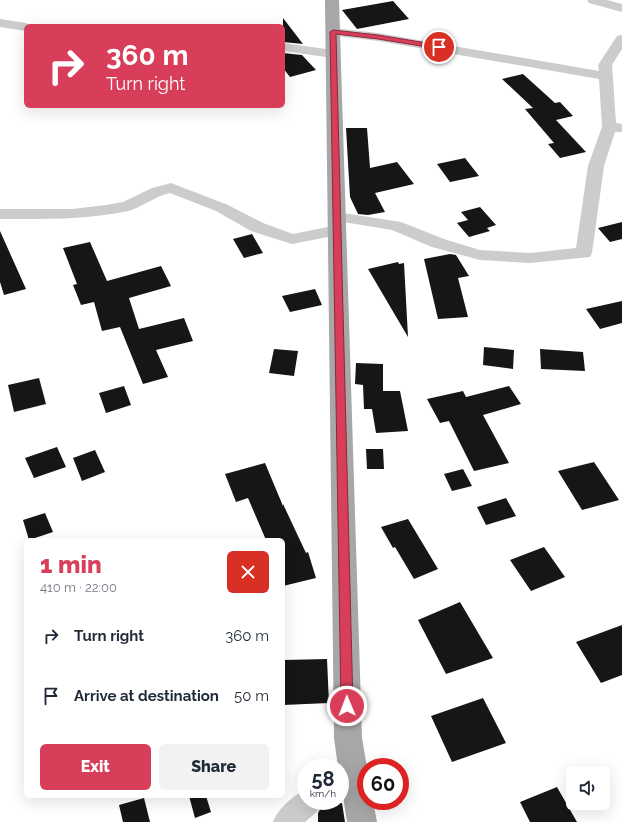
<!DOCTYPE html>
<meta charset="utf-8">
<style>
:root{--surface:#fff;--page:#f2f2f3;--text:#1f2937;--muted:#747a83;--accent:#d83e59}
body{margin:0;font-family:Raleway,sans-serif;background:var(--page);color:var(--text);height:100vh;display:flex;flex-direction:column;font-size:15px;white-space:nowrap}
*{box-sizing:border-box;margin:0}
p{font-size:13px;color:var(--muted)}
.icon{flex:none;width:22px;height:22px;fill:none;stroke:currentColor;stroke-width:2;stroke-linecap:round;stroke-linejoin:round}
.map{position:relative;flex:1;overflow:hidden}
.details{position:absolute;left:24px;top:538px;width:261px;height:260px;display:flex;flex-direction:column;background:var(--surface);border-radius:6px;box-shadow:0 4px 16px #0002}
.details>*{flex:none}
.hud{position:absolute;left:24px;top:24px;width:261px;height:84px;border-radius:6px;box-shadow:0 4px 16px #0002;background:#d83e59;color:#fff;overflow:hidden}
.buttons{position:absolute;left:566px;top:766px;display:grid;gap:8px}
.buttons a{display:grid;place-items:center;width:44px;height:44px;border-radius:6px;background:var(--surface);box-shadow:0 4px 16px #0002;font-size:20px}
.speed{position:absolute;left:297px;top:758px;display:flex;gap:8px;font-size:20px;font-weight:700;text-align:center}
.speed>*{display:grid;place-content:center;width:52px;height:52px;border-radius:50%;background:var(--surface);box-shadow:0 4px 16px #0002;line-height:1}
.speed small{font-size:10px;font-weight:400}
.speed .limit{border:6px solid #d22;background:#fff;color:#111}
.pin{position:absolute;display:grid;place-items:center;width:34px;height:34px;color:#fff;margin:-17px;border:2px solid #fff;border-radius:50%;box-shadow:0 1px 4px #0007}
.me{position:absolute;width:44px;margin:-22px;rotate:359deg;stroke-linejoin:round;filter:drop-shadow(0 0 3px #0008)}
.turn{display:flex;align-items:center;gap:14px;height:84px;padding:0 16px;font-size:18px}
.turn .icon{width:52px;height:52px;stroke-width:2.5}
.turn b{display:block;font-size:28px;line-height:34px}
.round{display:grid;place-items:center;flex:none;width:42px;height:42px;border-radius:6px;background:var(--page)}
.summary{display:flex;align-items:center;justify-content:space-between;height:68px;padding:0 16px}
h1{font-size:24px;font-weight:800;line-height:30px;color:var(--accent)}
.cta{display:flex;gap:8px;margin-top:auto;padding:8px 16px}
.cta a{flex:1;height:46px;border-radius:6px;background:var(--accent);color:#fff;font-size:16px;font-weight:800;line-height:46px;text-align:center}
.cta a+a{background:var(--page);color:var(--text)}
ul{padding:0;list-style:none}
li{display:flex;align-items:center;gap:12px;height:60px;padding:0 16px}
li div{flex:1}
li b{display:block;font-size:15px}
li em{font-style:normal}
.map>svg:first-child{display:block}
.building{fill:#161616}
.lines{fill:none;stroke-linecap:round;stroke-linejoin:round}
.street{fill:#ccc;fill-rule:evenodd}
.primary{fill:#a7a7a7;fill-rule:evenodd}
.route{fill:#d83e59;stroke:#8c283a}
</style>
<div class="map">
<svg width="622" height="822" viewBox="0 0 622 822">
<rect width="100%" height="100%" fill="#fff"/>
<path class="building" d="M 393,1 L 409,19 L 357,29 L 342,10 Z
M 283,18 L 303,44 L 283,42 Z
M 283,53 L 302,55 L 316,70 L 290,77 L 283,68 Z
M 523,74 L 555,103 L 560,102 L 573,116 L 556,120 L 586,152 L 560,158 L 548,144 L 554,143 L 525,109 L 533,108 L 502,79 Z
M 346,128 L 367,128 L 370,168 L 397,162 L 414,184 L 375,193 L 385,212 L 368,215 L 358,214 L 350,197 Z
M 465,158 L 479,176 L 450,182 L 437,164 Z
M 480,207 L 496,225 L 487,228 L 490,231 L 469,237 L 457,223 L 468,220 L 461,212 Z
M 622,222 L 622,239 L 610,242 L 598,228 Z
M 0,231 L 26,289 L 4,295 L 0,282 Z
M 252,234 L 263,253 L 244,258 L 233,239 Z
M 90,242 L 107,281 L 161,266 L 171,286 L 129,298 L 139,329 L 184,318 L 193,341 L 156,350 L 168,377 L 143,384 L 120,327 L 102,331 L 94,302 L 81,305 L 73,285 L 77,284 L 63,248 Z
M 450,254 L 456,255 L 469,276 L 458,278 L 468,317 L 438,319 L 424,259 Z
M 398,262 L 399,264 L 404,263 L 408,337 L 368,269 Z
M 315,289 L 322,305 L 290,312 L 282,296 Z
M 622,301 L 622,323 L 600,329 L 586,309 Z
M 484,347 L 514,350 L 513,369 L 483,365 Z
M 274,349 L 298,351 L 294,376 L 269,373 Z
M 540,349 L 583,352 L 585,371 L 541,369 Z
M 356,363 L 383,364 L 383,391 L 400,391 L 408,431 L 376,433 L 372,409 L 364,409 L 363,385 L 355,384 Z
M 39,378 L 46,404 L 14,412 L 8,385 Z
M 124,386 L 131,405 L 106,413 L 99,393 Z
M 509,386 L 521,404 L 483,415 L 509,463 L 474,471 L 449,421 L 440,423 L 427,399 L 463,391 L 466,397 Z
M 57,447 L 66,467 L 34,478 L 25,458 Z
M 366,449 L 383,449 L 384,469 L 367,469 Z
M 95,450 L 105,472 L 82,481 L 73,458 Z
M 594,462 L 619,500 L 582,510 L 558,471 Z
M 265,463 L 283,506 L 283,504 L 306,553 L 308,552 L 316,578 L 283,586 L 283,540 L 266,540 L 248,498 L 236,502 L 225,474 Z
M 463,469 L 472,486 L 452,491 L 444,474 Z
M 506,498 L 516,516 L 486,525 L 477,507 Z
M 45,513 L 53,532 L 29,540 L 23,520 Z
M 408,519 L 438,569 L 414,579 L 395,547 L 393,548 L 381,527 Z
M 544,547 L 565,577 L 531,591 L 510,560 Z
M 460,602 L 493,658 L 446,674 L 418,620 Z
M 622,625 L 622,675 L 601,683 L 576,642 Z
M 327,659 L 329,703 L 283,705 L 283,660 Z
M 483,698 L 506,743 L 452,762 L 431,716 Z
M 557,787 L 577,822 L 530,822 L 520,802 Z
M 189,796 L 206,796 L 211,812 L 195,818 Z
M 144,798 L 150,822 L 123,822 L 119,805 Z
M 324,802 L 342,803 L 345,822 L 318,822 L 318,813 Z"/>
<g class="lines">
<path class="street" d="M 587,0 L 607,0 L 622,4 L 622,12 L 589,3 Z
M 0,19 L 26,23 L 32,26 L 26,26 L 26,31 L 0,27 Z
M 333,28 L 378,33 L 599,71 L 598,65 L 617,36 L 622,35 L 622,49 L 612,65 L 616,123 L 622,124 L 622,132 L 615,132 L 604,166 L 592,253 L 590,257 L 530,263 L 480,260 L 432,247 L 392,230 L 331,220 L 329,217 L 331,214 L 337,212 L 401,222 L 444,239 L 480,250 L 530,253 L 576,248 L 588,166 L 602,127 L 599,79 L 378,41 L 328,35 L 327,32 L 328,29 Z
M 283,43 L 333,50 L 338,51 L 340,54 L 338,57 L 333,58 L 283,51 Z
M 171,183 L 228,205 L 263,223 L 293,234 L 337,225 L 343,226 L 345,230 L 343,234 L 292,244 L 251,231 L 216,211 L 170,193 C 155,196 143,207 128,211 C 86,220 43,219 0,219 L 0,209 L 72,209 L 106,205 L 123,202 L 152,188 Z
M 306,790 L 306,801 L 323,801 L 319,810 L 305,822 L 273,822 C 278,809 293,795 306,790 Z"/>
<path class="primary" d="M 325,0 L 339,0 L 362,738 L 367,767 L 366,801 L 373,801 L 377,822 L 347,822 L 340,777 L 340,767 L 338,767 L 334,738 Z"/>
</g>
<path class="route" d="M 333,30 L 378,35 L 439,45 L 442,47 L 439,49 L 378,39 L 336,34 L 353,706 L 351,710 L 347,712 L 343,710 L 341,706 L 330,32 Z"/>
</svg>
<div class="buttons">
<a><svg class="icon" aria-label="sound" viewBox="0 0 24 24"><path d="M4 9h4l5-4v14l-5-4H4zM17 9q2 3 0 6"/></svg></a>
</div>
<div class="speed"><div>58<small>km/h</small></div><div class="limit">60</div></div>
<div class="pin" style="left:439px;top:47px;background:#d93025"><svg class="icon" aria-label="arrive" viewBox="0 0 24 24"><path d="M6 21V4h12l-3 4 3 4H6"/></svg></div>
<svg class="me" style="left:347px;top:706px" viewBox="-20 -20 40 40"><circle r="17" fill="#d83e59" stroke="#fff" stroke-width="3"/><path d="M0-11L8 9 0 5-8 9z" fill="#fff"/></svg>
<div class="hud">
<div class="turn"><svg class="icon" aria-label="right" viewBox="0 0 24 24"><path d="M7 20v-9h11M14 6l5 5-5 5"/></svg><div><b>360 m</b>Turn right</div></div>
</div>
<section class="details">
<div class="summary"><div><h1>1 min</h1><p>410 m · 22:00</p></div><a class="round" style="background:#d93025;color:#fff"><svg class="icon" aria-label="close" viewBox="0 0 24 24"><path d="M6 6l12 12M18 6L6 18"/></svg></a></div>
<ul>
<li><svg class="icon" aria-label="right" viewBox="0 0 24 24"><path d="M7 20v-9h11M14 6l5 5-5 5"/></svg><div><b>Turn right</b></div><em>360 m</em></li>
<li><svg class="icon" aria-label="arrive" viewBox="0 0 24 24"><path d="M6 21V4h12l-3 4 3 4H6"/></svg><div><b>Arrive at destination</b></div><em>50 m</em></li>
</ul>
<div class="cta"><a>Exit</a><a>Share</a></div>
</section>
</div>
